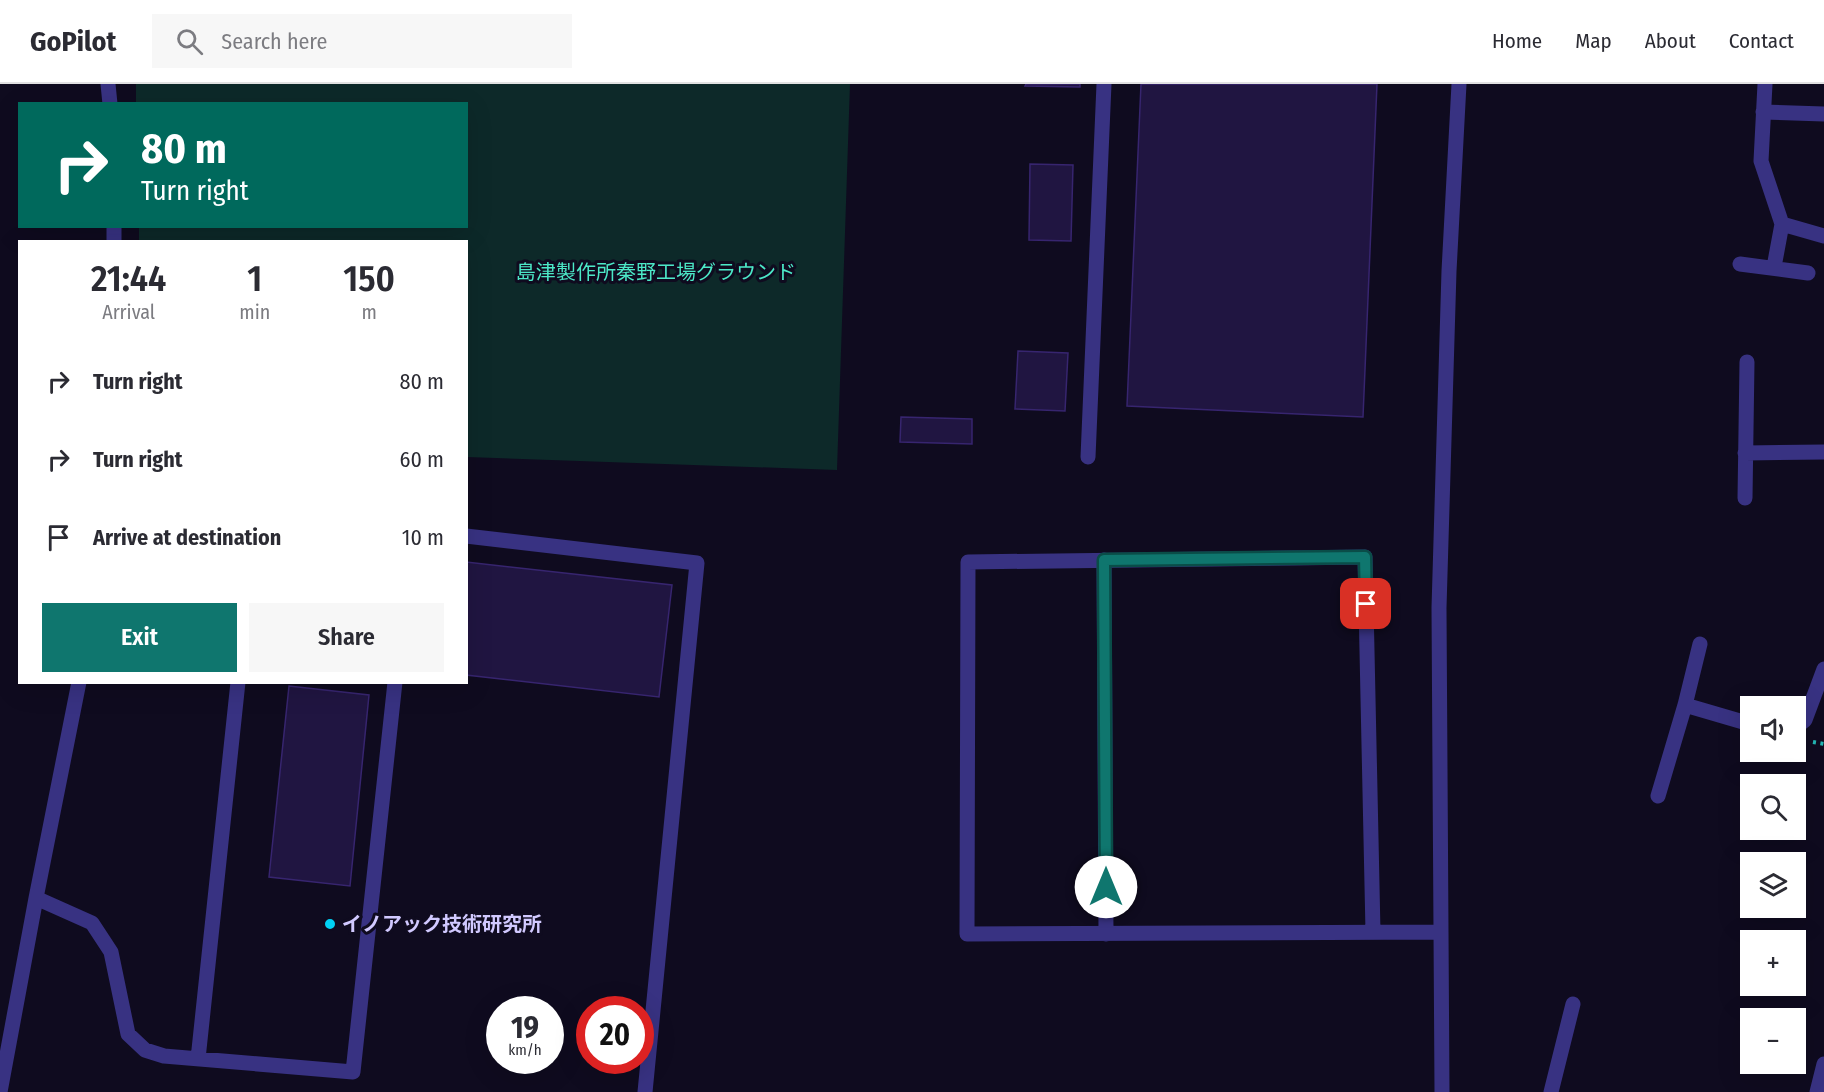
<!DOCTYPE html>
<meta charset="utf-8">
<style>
:root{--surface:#fff;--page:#f7f7f7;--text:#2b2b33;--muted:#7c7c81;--line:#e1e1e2;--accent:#0f766e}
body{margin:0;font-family:"Fira Sans Condensed","Noto Sans JP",sans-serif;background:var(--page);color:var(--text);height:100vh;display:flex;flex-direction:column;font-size:22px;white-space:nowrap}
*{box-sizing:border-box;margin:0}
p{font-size:20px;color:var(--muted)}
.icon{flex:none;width:33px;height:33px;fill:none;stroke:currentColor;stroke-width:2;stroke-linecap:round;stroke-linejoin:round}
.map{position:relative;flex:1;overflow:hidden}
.side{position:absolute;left:18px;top:156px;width:450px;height:444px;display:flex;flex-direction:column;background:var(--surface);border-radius:0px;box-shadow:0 6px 24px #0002}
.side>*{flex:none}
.top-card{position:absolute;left:18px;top:18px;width:450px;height:126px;border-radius:0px;box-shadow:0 6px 24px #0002;background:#00695c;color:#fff;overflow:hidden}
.tools{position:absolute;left:1740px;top:612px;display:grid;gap:12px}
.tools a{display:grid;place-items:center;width:66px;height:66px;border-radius:0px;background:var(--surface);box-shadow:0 6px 24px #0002;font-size:30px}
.speed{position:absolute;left:486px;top:912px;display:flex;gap:12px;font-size:30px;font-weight:700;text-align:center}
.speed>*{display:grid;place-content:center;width:78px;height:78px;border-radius:50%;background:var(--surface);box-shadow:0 6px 24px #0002;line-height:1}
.speed small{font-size:15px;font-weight:400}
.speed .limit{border:9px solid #d22;background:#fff;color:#111}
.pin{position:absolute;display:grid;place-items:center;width:51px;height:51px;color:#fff;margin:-26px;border-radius:12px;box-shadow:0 3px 9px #0006}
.me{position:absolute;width:66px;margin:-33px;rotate:0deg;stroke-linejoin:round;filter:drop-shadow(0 0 4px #0008)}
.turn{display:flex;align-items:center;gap:21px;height:126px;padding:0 24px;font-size:27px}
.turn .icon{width:78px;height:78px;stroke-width:2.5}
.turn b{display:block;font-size:42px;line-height:51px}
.eta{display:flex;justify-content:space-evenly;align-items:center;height:102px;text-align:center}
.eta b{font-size:36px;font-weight:600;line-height:42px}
.primary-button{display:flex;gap:12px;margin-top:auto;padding:12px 24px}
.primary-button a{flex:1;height:69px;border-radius:0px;background:var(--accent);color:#fff;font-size:24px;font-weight:600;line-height:69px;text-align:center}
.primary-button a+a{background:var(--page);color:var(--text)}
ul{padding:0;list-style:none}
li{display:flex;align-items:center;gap:18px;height:78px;padding:0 24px}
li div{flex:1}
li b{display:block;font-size:22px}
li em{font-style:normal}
header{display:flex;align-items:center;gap:36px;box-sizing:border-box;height:84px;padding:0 30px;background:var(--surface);border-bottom:2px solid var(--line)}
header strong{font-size:28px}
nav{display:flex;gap:33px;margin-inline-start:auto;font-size:21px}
.search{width:420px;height:54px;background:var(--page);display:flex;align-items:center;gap:15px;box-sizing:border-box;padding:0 21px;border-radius:0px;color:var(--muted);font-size:22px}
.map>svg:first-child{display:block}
.green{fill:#0d2929}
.building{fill:#201541;stroke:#37256f;stroke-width:1.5}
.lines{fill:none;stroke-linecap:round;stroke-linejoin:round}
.path{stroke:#24b8b5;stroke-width:4;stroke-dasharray:3 4.5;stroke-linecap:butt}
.minor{stroke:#383282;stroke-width:15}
.route-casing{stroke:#0a4d48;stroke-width:15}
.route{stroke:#0f766e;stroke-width:10}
.poi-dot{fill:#00d1f4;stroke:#0f0b1f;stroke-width:2}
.labels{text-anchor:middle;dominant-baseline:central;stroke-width:6;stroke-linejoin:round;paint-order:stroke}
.park-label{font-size:20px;fill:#4ce8c7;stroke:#0f0b1f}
.poi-label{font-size:20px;font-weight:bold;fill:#d1c9ff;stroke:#0f0b1f;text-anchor:start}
</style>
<header>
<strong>GoPilot</strong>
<div class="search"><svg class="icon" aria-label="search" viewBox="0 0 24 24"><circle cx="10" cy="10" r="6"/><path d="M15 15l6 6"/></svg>Search here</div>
<nav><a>Home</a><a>Map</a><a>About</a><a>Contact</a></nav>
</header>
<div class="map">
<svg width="1824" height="1008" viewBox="0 0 1824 1008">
<rect width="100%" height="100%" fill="#0f0b1f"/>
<path class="green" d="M 136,0 L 850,0 L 837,386 L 467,373 L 466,158 L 139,158 L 139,143 L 466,142 L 466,20 L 136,19 Z"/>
<path class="building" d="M 1026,0 L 1080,0 L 1080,3 L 1025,2 Z
M 1141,0 L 1377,0 L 1363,333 L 1127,322 Z
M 1030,80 L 1073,81 L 1071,157 L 1029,156 Z
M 1018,267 L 1068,269 L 1065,327 L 1015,325 Z
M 901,333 L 972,335 L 972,360 L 900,358 Z
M 466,478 L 672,501 L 659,613 L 466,591 Z
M 289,602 L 369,611 L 350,802 L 269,793 Z"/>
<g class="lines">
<path class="path" d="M 1813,658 L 1824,660"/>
<path class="minor" d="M 108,0 L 110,20
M 1765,0 L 1761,77 L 1782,140 L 1774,183
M 1763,28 L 1824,30
M 1782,140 L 1824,152
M 114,142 L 114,158
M 1740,180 L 1808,189
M 1745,369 L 1824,368
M 1088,373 L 1104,0
M 1745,414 L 1747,278
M 466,452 L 697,479 L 645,1008
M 1104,476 L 1106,850
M 1685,621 L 1750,640
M 1796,643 L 1805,636 L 1824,585
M 1658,712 L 1685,621 L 1700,560
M 36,814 L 92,839 L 111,868 L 128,950 L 145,966 L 164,972 L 353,988 L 395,598
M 1373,848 L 1365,473 L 968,478 L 967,850 L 1441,848
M 198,975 L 238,598
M 0,1008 L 36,814 L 79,598
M 1442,1008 L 1439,524 L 1449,187 L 1459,0
M 1551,1008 L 1573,920
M 1817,1008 L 1824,980"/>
</g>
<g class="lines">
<g class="route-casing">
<path id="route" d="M 1106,803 L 1104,476 L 1365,473 L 1366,520"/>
</g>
<use href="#route" class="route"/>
</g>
<circle class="poi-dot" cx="330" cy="840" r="6"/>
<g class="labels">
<g class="park-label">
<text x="656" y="188">島津製作所秦野工場グラウンド</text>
</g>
<g class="poi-label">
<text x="342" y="840">イノアック技術研究所</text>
</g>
</g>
</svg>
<div class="tools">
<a><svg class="icon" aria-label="sound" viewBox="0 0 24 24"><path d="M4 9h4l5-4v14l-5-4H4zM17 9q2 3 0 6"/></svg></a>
<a><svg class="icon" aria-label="search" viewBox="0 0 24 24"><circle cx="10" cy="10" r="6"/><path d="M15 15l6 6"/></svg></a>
<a><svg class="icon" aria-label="layers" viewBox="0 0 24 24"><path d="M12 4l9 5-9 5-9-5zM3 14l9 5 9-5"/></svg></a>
<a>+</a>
<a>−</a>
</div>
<div class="speed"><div>19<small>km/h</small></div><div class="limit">20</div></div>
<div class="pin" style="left:1366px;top:520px;background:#d93025"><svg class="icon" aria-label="arrive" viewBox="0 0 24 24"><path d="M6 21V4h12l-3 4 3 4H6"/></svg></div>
<svg class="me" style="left:1106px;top:803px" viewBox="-20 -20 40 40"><circle r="19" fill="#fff"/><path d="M0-13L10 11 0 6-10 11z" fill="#0f766e"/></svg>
<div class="top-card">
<div class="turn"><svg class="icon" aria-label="right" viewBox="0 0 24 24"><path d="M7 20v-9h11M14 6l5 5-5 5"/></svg><div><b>80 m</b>Turn right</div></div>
</div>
<section class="side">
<div class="eta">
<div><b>21:44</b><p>Arrival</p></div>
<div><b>1</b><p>min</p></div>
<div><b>150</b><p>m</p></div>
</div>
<ul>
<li><svg class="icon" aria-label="right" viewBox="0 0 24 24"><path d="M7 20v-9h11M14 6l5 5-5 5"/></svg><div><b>Turn right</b></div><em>80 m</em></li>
<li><svg class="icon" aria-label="right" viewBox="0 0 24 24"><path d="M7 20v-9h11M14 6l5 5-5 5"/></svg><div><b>Turn right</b></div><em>60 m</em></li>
<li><svg class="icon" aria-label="arrive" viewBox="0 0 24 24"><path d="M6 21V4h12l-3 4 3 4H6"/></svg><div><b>Arrive at destination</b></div><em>10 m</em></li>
</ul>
<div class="primary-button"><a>Exit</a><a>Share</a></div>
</section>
</div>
